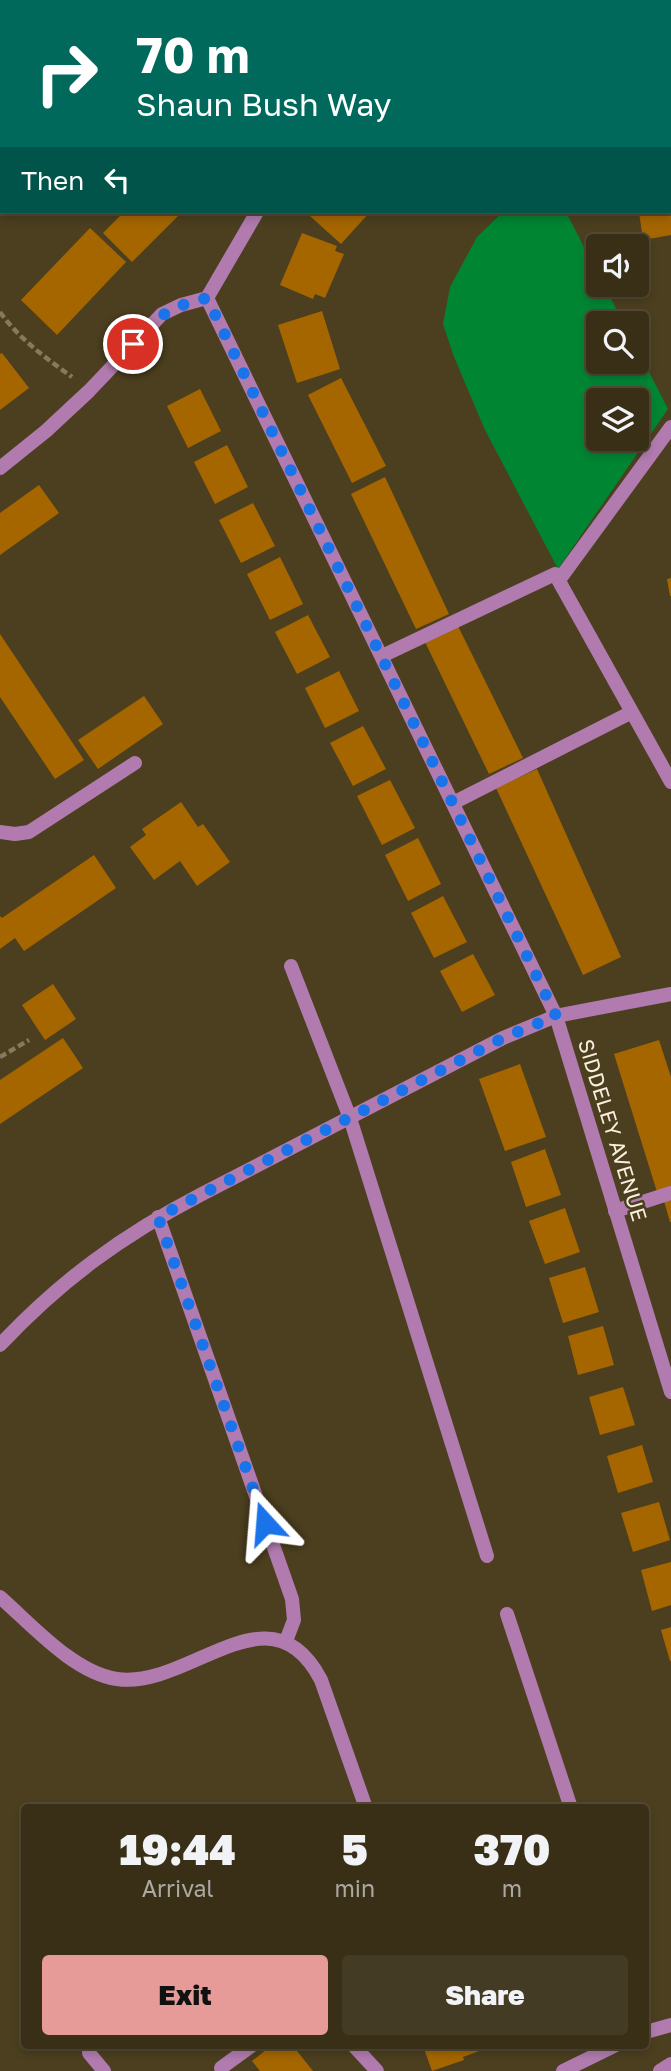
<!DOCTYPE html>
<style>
:root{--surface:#392f17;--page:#443b24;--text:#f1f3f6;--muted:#aba9a1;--line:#534a36;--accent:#e69b98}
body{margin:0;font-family:"Golos Text",sans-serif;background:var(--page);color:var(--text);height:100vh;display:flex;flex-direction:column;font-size:26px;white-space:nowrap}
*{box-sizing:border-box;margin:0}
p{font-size:23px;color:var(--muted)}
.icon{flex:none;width:38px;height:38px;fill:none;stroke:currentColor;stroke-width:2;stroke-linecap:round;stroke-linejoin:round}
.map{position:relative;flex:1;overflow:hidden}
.panel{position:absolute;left:21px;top:1804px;width:628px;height:245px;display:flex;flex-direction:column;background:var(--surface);border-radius:7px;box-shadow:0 4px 10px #0003,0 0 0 2px var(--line)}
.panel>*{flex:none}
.top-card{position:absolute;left:0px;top:0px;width:672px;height:214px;box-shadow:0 4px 10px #0003,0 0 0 2px var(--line);background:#00695c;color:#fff;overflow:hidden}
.buttons{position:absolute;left:586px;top:234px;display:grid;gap:14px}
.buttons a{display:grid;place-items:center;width:63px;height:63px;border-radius:7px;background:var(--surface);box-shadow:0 4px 10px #0003,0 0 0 2px var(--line);font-size:35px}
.pin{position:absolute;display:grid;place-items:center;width:60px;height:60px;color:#fff;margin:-30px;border:4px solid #fff;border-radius:50%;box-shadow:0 2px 7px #0007}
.me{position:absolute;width:77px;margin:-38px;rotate:341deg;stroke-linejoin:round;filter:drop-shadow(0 0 5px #0008)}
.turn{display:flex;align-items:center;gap:24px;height:147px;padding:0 21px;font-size:32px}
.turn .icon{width:91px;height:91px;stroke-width:2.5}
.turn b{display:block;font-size:49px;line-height:60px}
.then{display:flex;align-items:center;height:66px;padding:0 21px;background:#0003;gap:14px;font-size:26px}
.eta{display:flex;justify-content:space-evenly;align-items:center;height:119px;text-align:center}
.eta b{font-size:42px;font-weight:800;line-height:49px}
.primary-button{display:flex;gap:14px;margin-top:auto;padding:14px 21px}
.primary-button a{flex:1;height:80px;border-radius:7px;background:var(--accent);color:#111;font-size:28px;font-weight:800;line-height:80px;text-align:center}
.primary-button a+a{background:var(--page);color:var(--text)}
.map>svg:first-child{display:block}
.forest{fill:#008533;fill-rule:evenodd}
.building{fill:#a56600}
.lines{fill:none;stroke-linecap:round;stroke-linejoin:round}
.path{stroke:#85795e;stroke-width:4.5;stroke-dasharray:7 3.5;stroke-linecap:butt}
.service{stroke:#b17baf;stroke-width:14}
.minor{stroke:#b17baf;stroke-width:14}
.route{stroke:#1a73e8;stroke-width:12;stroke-dasharray:0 21.6}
.labels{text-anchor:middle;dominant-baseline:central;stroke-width:5;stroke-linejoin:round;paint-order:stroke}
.street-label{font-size:21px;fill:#f8f0de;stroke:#4c3f1f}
</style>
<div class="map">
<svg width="671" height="2071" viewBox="0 0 671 2071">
<rect width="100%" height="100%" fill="#4c3f1f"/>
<path class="forest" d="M 503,212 L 566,212 L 598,274 L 598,285 L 604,285 L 624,324 L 598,324 L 598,362 L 637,362 L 637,348 L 668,409 L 558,569 L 485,430 L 454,357 L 443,324 L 450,287 L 477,237 ZM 598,401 L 637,401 L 637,439 L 598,439 Z"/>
<path class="building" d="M 124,212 L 182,212 L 132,262 L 103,233 Z
M 314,212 L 370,212 L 341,244 L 310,216 Z
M 639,212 L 671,212 L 671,235 L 643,240 Z
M 90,228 L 126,262 L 57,335 L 21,300 Z
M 302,233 L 337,246 L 335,251 L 344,254 L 325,298 L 315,294 L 313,299 L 280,285 Z
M 322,311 L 340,369 L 297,383 L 278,325 Z
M 2,353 L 29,388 L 0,410 L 0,354 Z
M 341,378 L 386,466 L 352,483 L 308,395 Z
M 200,389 L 221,431 L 188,448 L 167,406 Z
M 227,445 L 248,487 L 215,504 L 194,462 Z
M 385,477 L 449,614 L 416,629 L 351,494 Z
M 39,485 L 59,513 L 0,555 L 0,513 Z
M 253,503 L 275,546 L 241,563 L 219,520 Z
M 280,557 L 303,604 L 270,620 L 247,574 Z
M 671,578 L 671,596 L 670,596 L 667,579 Z
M 308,615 L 330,657 L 297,674 L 275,632 Z
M 458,626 L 523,758 L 489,774 L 425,642 Z
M 0,634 L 84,760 L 55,779 L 0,697 Z
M 339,671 L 359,711 L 325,728 L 305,688 Z
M 144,696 L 163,724 L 98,769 L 78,740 Z
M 363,726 L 386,769 L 353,786 L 330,743 Z
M 537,769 L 621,957 L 583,975 L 496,788 Z
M 390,780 L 415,828 L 382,845 L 357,796 Z
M 181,802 L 198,827 L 203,824 L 230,862 L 197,886 L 180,861 L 154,880 L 130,847 L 146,835 L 142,829 Z
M 418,838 L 441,884 L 408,901 L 385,855 Z
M 94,855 L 116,888 L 24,951 L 15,938 L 0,949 L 0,916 L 2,918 Z
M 443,896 L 467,942 L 434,958 L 411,913 Z
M 473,954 L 495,995 L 462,1012 L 440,971 Z
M 53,984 L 76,1019 L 45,1040 L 22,1005 Z
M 63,1038 L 83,1068 L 0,1124 L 0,1080 Z
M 659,1040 L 671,1077 L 671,1187 L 657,1192 L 614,1054 Z
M 520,1064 L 546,1137 L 505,1151 L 479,1079 Z
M 545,1149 L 561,1195 L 526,1207 L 511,1162 Z
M 671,1198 L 671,1222 L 670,1222 L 664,1201 Z
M 565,1208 L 580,1252 L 545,1264 L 529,1221 Z
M 585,1267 L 599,1312 L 563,1323 L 549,1278 Z
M 603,1326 L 614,1365 L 578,1375 L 568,1336 Z
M 623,1387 L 635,1425 L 600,1435 L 589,1397 Z
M 642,1445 L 653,1482 L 618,1493 L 607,1456 Z
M 659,1502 L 670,1540 L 633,1552 L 621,1513 Z
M 671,1562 L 671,1605 L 652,1611 L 641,1570 Z
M 671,1627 L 671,1661 L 670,1661 L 661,1630 Z
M 271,2046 L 293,2046 L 313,2071 L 260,2071 L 252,2061 Z
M 423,2046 L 493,2046 L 463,2057 L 464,2060 L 432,2071 Z"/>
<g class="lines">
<path class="path" d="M 0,312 C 19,339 46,358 72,377
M 0,1057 L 29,1040"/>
<path class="service" d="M 323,0 L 324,2
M 629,0 L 631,2
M 670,46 L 671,45
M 559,580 L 671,427
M 382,656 L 555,574 L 671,782
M 453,803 L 632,712
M 291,966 L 350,1118 L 487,1556
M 615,1211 L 671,1193
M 507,1614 L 571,1808
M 660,2071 L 671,2064"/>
<path class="minor" d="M 131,2 L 133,0
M 446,2 L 448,0
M 0,137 L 2,136
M 207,298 L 556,1016 L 671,1392
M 207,298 L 257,212
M 0,468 L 46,431 L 89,391 L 162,314 L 181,305 L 207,298
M 0,832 L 15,834 L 29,832 L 135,763
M 158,1217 L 292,1599 L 294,1620 L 286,1641
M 0,1345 C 61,1280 123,1235 202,1194 L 503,1038 L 556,1016 L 671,994
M 0,1597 C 32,1625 74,1673 117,1679 C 189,1690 270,1582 321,1680 L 366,1808
M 646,2032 L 671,2025
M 354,2046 L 377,2071
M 89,2053 L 104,2071
M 221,2068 L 251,2046
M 563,2071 L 614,2046"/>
</g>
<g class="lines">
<path class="route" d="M 133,344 C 161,314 167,308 207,298 L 556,1016 L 503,1038 L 158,1217 L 265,1523"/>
</g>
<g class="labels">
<g class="street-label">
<text transform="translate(613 1130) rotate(73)">SIDDELEY AVENUE</text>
</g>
</g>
</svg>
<div class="buttons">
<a><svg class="icon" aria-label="sound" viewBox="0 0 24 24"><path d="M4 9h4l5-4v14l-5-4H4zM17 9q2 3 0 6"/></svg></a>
<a><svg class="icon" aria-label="search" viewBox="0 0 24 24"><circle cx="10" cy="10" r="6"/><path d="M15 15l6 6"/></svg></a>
<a><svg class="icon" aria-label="layers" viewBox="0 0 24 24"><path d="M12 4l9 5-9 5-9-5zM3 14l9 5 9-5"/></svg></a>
</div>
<div class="pin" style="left:133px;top:344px;background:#d93025"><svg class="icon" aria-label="arrive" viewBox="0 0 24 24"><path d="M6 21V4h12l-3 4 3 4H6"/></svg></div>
<svg class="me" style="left:265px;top:1523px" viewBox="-20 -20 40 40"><path d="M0-17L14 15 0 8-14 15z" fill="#1a73e8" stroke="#fff" stroke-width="4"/></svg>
<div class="top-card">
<div class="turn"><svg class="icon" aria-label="right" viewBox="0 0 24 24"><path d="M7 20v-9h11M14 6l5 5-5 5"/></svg><div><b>70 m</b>Shaun Bush Way</div></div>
<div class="then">Then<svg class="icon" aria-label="left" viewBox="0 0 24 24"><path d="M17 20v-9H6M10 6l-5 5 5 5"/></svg></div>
</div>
<section class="panel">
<div class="eta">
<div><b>19:44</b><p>Arrival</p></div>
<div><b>5</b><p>min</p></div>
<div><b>370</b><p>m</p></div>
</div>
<div class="primary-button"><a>Exit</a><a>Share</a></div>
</section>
</div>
